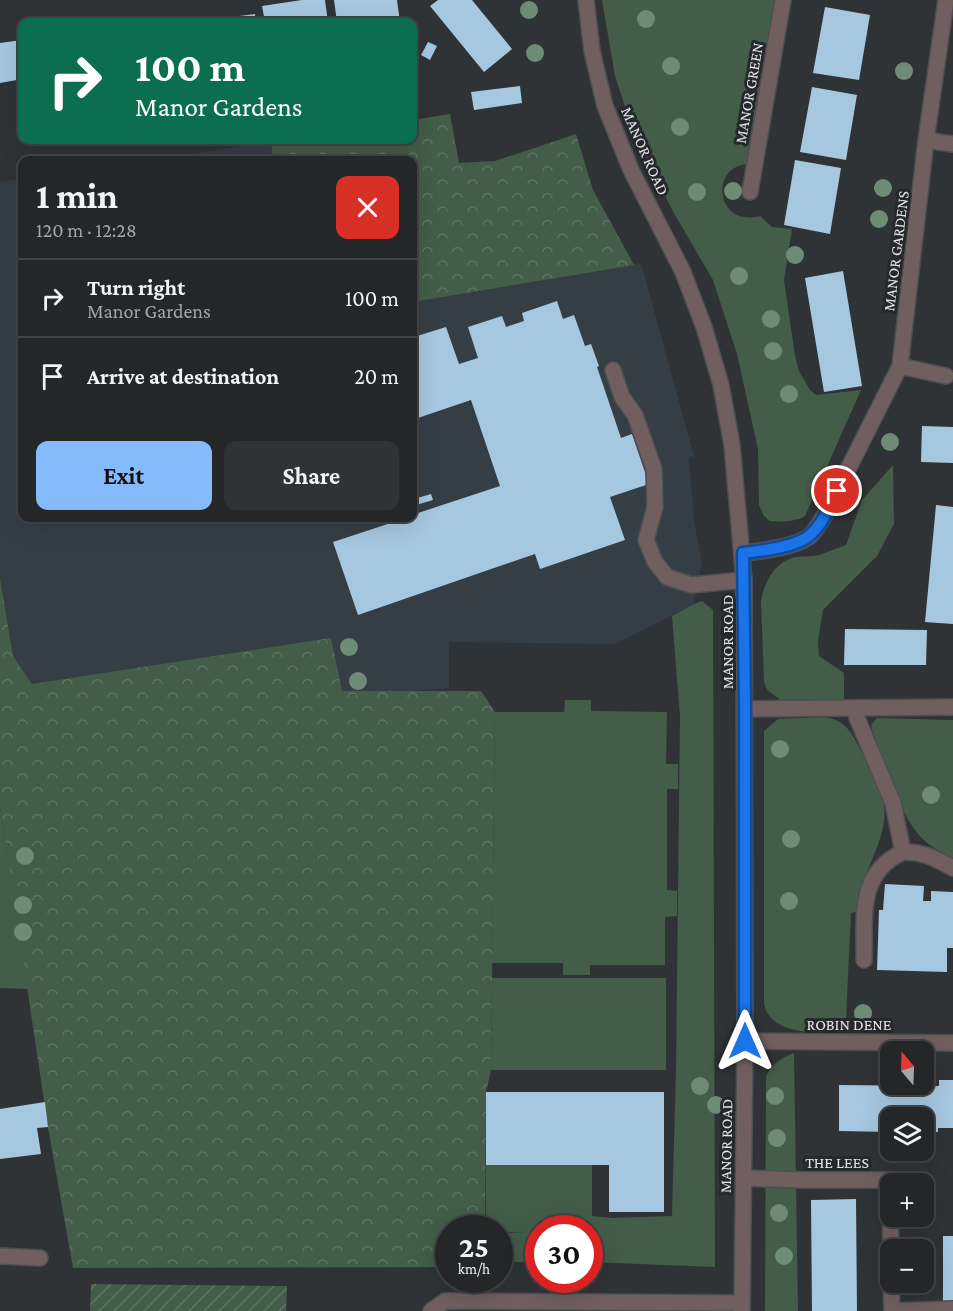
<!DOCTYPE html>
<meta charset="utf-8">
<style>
:root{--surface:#242628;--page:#303234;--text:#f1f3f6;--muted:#a3a5a8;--line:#414345;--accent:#85bbfb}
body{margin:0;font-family:"Crimson Pro",serif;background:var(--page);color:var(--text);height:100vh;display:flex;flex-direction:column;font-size:22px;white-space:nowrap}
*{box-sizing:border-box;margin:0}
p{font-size:20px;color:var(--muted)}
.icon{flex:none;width:33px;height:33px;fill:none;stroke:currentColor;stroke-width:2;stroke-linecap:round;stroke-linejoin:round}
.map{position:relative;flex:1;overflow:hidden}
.side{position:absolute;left:18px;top:156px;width:399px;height:366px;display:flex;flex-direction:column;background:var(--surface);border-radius:12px;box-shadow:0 6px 24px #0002,0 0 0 2px var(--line)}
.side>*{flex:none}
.hud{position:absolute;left:18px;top:18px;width:399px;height:126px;border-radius:12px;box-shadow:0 6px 24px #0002,0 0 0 2px var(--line);background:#0b6e4f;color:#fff;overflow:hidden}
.needle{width:39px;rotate:341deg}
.buttons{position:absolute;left:880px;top:1041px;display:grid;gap:12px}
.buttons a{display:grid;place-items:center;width:54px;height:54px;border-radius:12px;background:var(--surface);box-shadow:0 6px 24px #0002,0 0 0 2px var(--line);font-size:30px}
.speed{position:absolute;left:435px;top:1215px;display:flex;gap:12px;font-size:30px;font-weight:700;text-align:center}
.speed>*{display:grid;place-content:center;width:78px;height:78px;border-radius:50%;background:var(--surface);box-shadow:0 6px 24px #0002,0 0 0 2px var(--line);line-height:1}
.speed small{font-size:15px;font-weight:400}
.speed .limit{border:9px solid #d22;background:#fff;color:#111}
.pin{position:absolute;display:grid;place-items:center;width:51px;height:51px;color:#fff;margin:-26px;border:3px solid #fff;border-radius:50%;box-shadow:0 2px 6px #0007}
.me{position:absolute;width:66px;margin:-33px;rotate:0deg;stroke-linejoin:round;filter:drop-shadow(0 0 4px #0008)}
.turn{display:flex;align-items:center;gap:21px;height:126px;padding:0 18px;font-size:27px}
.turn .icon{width:78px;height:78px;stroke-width:2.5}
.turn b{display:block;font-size:42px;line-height:51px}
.round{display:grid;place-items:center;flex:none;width:63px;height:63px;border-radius:12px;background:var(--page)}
.overview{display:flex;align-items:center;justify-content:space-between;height:102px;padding:0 18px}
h1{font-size:36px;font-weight:700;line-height:45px}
.button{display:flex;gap:12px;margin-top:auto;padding:12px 18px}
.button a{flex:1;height:69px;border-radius:12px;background:var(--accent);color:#111;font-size:24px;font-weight:700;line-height:69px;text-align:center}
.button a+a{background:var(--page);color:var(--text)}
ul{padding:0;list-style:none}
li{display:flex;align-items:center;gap:18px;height:78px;padding:0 18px;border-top:2px solid var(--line)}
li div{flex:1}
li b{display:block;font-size:22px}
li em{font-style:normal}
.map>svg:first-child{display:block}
.built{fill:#363e45}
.grass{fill:#435d48}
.park{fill:url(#park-crowns)}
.garden{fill:url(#garden-furrows)}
.building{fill:#a6c7e0}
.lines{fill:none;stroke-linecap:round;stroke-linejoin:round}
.lane-casing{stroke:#4d4f52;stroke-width:18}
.street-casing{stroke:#4d4f52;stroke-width:18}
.lane{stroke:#715f60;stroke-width:15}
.street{stroke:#715f60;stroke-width:15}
.tree{fill:#6d8b75}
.route-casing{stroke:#114b97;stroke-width:15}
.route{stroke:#1a73e8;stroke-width:10}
.labels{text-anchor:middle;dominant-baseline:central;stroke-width:6;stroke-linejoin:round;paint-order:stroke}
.street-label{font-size:16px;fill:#e3e5e7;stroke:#26292c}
</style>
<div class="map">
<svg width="953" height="1311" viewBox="0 0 953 1311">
<defs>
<pattern id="park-crowns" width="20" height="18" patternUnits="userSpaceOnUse" patternTransform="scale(1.5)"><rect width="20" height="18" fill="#435d48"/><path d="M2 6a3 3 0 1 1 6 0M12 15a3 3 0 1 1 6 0" fill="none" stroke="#5e7462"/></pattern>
<pattern id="garden-furrows" width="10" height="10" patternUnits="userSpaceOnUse" patternTransform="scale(1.5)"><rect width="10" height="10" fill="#435d48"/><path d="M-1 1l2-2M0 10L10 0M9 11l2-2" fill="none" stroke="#5e7462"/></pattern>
</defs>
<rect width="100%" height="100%" fill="#303336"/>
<path class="built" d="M 271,141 L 273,160 L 149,160 L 204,152 Z
M 22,179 L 22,518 L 412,518 L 413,302 L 641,263 L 694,456 L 689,458 L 694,521 L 702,563 L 694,604 L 615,644 L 449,642 L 449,688 L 374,694 L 84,678 L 32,684 L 13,656 L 0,578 L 0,182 Z"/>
<path class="grass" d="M 602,0 L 776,0 L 749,164 C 709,165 715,228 760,216 L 772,227 L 792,229 L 784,280 L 795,356 L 799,371 L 810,390 L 816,395 L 861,390 L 805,516 C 795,522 782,522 770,521 L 764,516 L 759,505 L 758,449 L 737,354 L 713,280 L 675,215 L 635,137 L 615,76 Z
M 893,465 L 894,524 L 877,556 L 823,610 L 818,641 L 819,656 L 844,673 L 844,702 L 782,701 L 767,690 L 764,682 L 761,601 C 764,582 775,562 795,557 C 802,556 811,557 819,555 C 828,552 837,548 846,545 L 862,500 Z
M 702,601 L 713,610 L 715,1267 L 590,1262 L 590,1228 L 538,1228 L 538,1262 L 507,1262 L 500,1259 L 500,1233 L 529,1232 L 500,1232 L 500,1228 L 486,1228 L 486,1165 L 592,1165 L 592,1216 L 612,1218 L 672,1216 L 676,1070 L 680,716 L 672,616 L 694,604 Z
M 565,700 L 591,700 L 591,711 L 667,712 L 666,764 L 678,764 L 678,789 L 667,789 L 667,890 L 677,891 L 677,916 L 665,917 L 665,965 L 590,965 L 590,975 L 563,975 L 563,963 L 492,963 L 495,712 L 564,712 Z
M 824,717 C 845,720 851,731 860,749 C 868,764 877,779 882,795 C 890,823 877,847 867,872 C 862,885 859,899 856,912 L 851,913 L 846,1018 L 808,1018 L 807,1032 C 789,1030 768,1024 764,1004 L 764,731 L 778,719 Z
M 877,718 L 953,720 L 953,858 C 944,853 933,849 925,841 C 900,819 885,765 873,733 L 871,725 Z
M 0,807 L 28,989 L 0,988 Z
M 492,978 L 666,978 L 666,1070 L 491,1070 Z
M 794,1053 L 798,1311 L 765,1311 L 766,1077 C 770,1065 783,1057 794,1053 Z"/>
<path class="park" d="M 450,114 L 459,163 L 495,161 L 576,134 L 593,190 L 634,265 L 413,302 L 412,160 L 273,160 L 271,141 L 284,140 L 412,140 L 413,120 Z
M 0,578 L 13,656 L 32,684 L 331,638 L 342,691 L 481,691 L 495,712 L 491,1070 L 486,1092 L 485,1228 L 448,1228 L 448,1267 L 73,1268 L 48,1127 L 0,807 Z"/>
<path class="garden" d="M 91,1284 L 287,1286 L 286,1311 L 90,1311 Z"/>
<path class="building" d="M 302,0 L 325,0 L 328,22 L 265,22 L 262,6 Z
M 334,0 L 397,0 L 400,22 L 337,22 Z
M 438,0 L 472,0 L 512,49 L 484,72 L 430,6 Z
M 825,7 L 870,15 L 859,80 L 813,73 Z
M 255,14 L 256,22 L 201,22 L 201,21 Z
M 22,40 L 22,98 L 19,98 L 17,80 L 0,83 L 0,43 Z
M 428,42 L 437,46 L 430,60 L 421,55 Z
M 520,86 L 522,103 L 474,110 L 471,92 Z
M 812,87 L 857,95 L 846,160 L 800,152 Z
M 795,160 L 841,168 L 830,234 L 784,225 Z
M 843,271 L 862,386 L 824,392 L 805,278 Z
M 557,301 L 563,319 L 574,315 L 585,346 L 591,344 L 599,366 L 597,367 L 621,438 L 632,434 L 649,484 L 610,497 L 625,540 L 540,569 L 535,554 L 358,615 L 333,542 L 406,518 L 412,518 L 412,515 L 500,486 L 471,400 L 412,420 L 412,344 L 419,342 L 417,336 L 446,327 L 459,364 L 478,358 L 468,327 L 502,316 L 506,327 L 524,321 L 522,313 Z
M 922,426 L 953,427 L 953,463 L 921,462 Z
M 431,494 L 433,500 L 416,505 L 414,499 Z
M 936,505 L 953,507 L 953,624 L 925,622 Z
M 845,629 L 927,630 L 926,665 L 844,665 Z
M 885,884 L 924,886 L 923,901 L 931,901 L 931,891 L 953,892 L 953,948 L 947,948 L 947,972 L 877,970 L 879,910 L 883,910 Z
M 939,1080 L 953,1080 L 953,1128 L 938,1128 L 938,1132 L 924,1132 L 924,1118 L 891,1118 L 891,1132 L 839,1131 L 839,1085 L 939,1086 Z
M 486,1092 L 664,1092 L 664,1212 L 609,1212 L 609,1165 L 486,1165 Z
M 45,1102 L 48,1127 L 37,1128 L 41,1154 L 0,1159 L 0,1109 Z
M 856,1199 L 857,1311 L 812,1311 L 811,1200 Z
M 943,1236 L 953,1236 L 953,1301 L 943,1301 Z"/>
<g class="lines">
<g class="lane-casing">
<path id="lane" d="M 613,370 L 622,397 L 635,415 L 654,469 L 655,507 L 646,540 L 655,562 L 667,577 L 691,585 L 744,580
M 744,1178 L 802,1180 L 890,1180 L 891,1257
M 891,1282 L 892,1311 L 953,1309
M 431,1311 L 445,1301 L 741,1303"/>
</g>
<g class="street-casing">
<path id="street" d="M 586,0 L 592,51 L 605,106 L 631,170 L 683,272 L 704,327 L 721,385 L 732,445 L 744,580 L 745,1041 L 742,1311
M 926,140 L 953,144
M 750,192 L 783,0
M 900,366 L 946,376
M 743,553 C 761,551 798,547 811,535 C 817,529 822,519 827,511 L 900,366 L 926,140 L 946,0
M 745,709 L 953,707
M 857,709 L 857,718 L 893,803 L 903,852 C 922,851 936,859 953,868
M 864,960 C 865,917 857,873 903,852
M 745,1041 L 953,1043
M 0,1256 L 40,1258"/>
</g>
<use href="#lane" class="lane"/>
<use href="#street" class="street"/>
</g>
<g class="tree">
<circle cx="529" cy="10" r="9"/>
<circle cx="646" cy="19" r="9"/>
<circle cx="535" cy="53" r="9"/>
<circle cx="671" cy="66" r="9"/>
<circle cx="904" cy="71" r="9"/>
<circle cx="680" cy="127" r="9"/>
<circle cx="883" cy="188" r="9"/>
<circle cx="733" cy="191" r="9"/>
<circle cx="697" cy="192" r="9"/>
<circle cx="879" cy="219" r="9"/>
<circle cx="795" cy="255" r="9"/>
<circle cx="739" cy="276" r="9"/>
<circle cx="771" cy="319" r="9"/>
<circle cx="773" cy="351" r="9"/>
<circle cx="789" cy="394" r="9"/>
<circle cx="890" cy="442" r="9"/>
<circle cx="349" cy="647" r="9"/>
<circle cx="358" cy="681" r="9"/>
<circle cx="780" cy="749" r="9"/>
<circle cx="931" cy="795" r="9"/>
<circle cx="791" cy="839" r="9"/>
<circle cx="25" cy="856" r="9"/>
<circle cx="789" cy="901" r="9"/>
<circle cx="23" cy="905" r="9"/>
<circle cx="23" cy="932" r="9"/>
<circle cx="863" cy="1013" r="9"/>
<circle cx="700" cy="1086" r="9"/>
<circle cx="775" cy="1096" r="9"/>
<circle cx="716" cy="1105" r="9"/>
<circle cx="777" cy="1138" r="9"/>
<circle cx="779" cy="1213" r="9"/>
<circle cx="784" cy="1256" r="9"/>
</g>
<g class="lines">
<g class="route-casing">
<path id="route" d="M 745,1041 L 745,709 L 743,553 C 761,551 797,547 810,535 C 823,524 830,505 837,491"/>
</g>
<use href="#route" class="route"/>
</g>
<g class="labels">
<g class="street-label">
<text transform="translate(749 93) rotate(-80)">MANOR GREEN</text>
<text transform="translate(645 151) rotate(66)">MANOR ROAD</text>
<text transform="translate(896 251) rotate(-83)">MANOR GARDENS</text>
<text transform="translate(727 642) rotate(-90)">MANOR ROAD</text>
<text x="849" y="1024">ROBIN DENE</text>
<text transform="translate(726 1146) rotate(-89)">MANOR ROAD</text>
<text x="837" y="1162">THE LEES</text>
</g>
</g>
</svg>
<div class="buttons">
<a><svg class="needle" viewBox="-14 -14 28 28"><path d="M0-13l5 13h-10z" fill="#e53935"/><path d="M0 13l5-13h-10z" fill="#a3a5a8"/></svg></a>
<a><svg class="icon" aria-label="layers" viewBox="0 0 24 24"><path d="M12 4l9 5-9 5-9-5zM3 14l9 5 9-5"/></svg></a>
<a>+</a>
<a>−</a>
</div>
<div class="speed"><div>25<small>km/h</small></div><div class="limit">30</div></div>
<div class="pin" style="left:837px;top:491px;background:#d93025"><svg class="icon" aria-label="arrive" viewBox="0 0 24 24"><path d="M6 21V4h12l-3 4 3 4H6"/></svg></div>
<svg class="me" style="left:745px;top:1041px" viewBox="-20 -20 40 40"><path d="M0-17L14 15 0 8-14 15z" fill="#1a73e8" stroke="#fff" stroke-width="4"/></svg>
<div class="hud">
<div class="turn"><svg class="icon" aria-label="right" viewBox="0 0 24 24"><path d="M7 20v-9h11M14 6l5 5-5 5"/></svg><div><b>100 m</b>Manor Gardens</div></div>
</div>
<section class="side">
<div class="overview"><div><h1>1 min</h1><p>120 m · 12:28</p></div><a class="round" style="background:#d93025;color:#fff"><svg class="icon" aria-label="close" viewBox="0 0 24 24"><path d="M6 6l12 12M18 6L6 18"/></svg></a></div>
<ul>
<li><svg class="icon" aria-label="right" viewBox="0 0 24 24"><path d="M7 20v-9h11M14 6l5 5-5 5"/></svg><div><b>Turn right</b><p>Manor Gardens</p></div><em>100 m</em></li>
<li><svg class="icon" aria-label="arrive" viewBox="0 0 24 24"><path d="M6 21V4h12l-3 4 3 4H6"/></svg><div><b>Arrive at destination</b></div><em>20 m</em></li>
</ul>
<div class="button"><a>Exit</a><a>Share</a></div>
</section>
</div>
